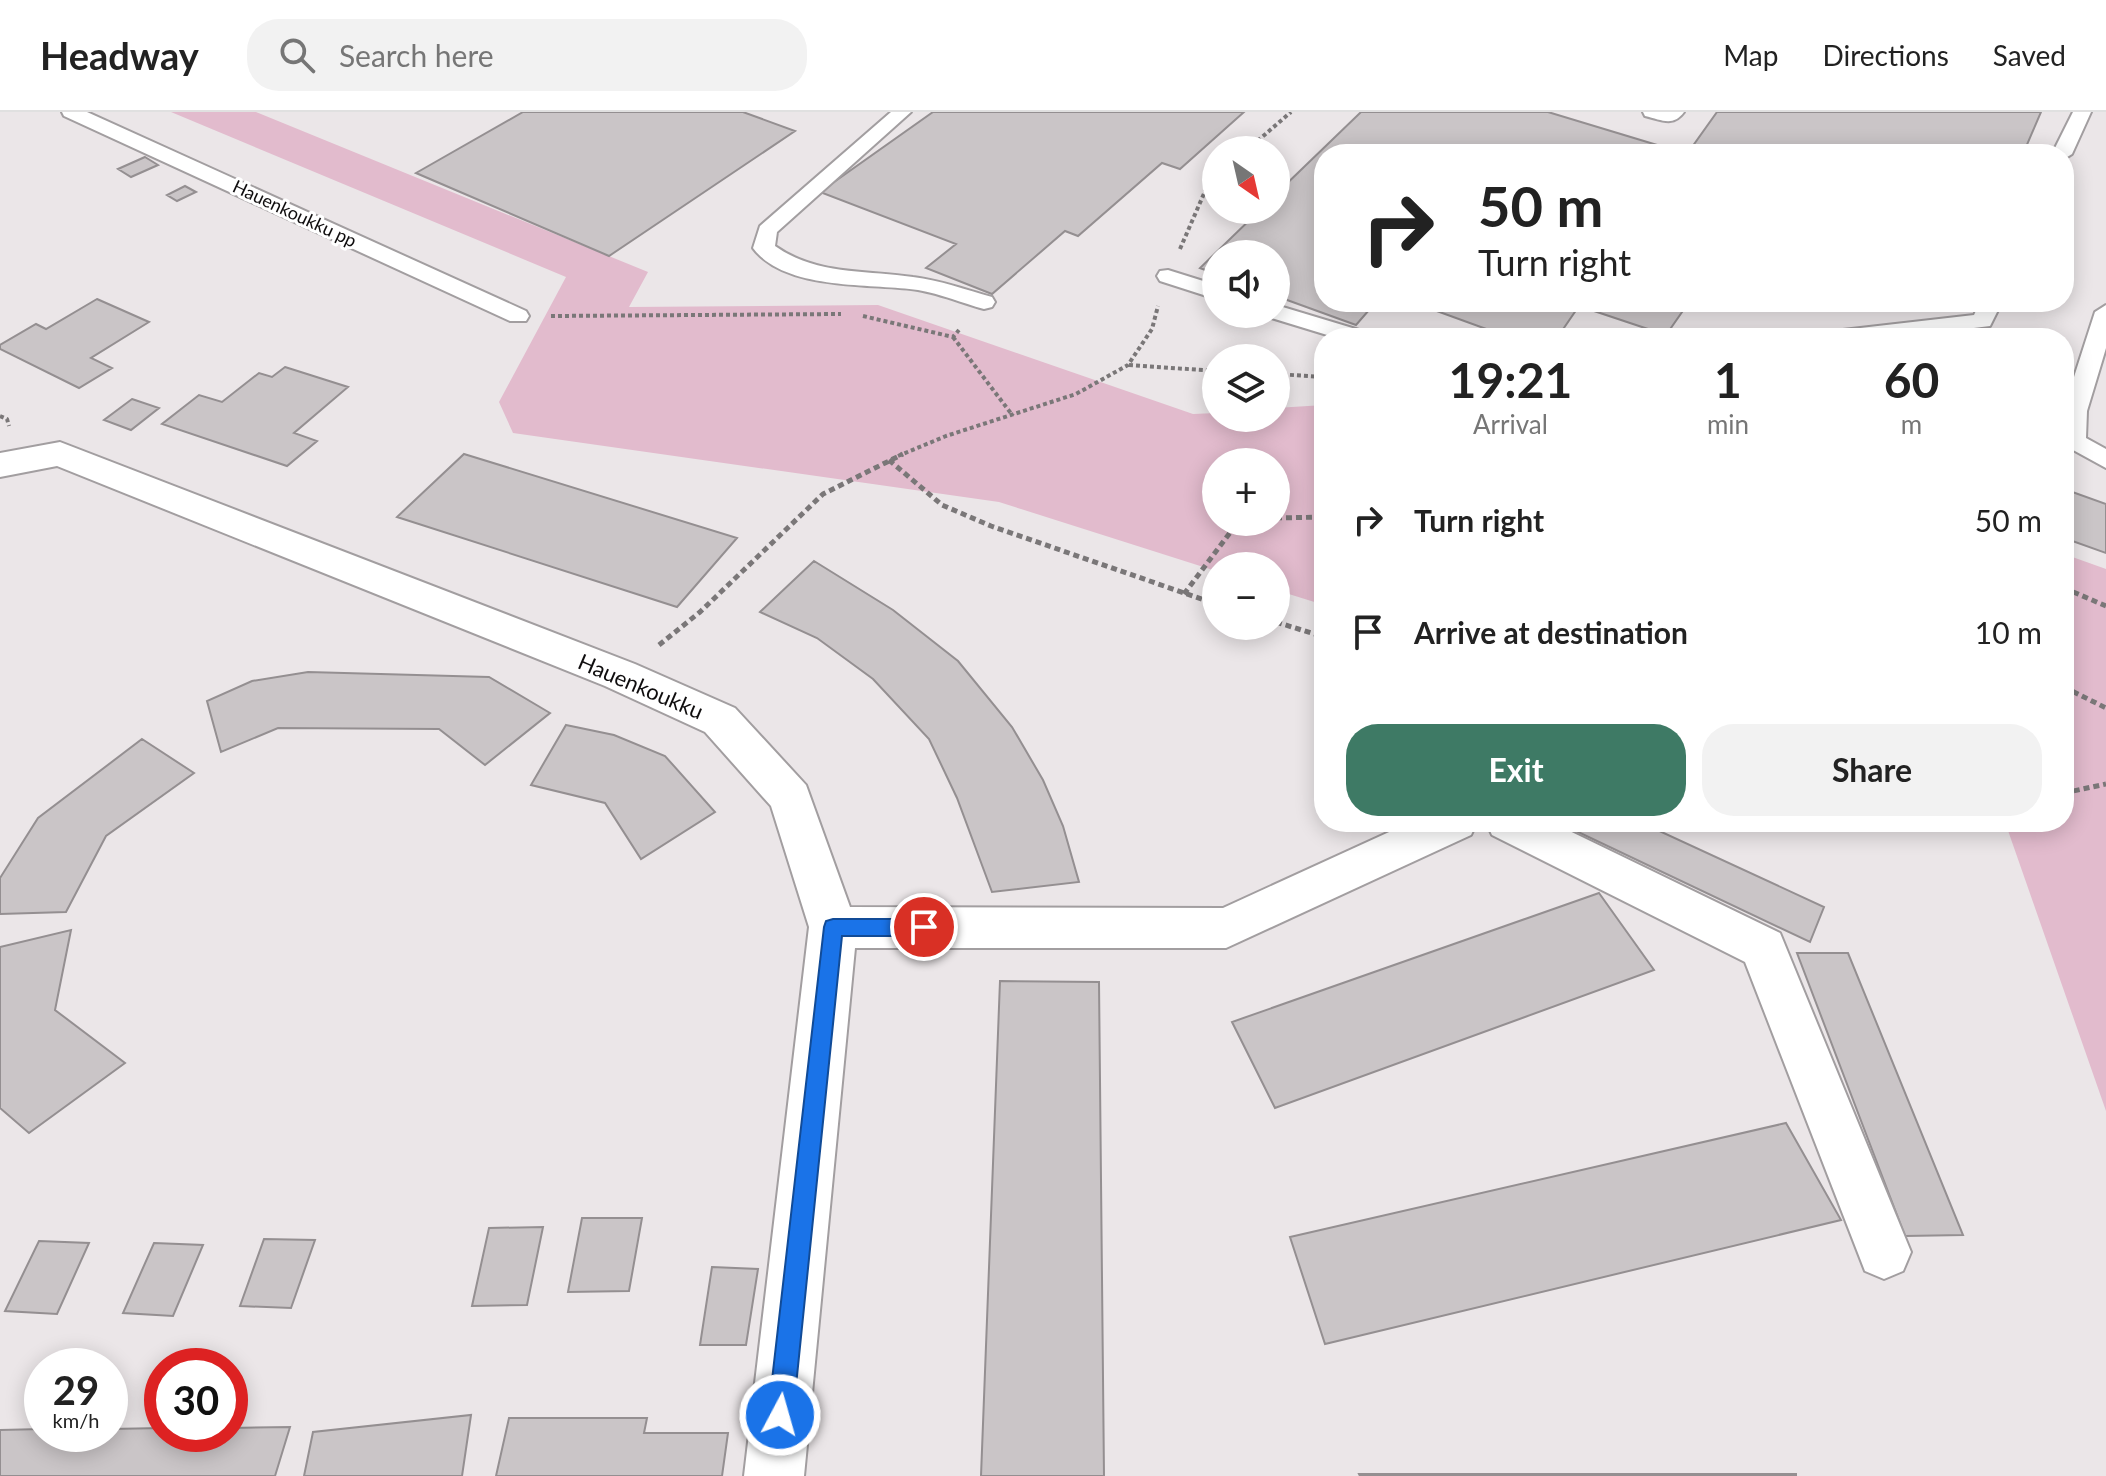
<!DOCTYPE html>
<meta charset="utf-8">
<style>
:root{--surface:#fff;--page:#f2f2f2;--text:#222;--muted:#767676;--line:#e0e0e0;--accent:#3e7a65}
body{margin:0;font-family:Lato,sans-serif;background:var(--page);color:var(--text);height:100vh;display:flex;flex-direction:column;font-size:30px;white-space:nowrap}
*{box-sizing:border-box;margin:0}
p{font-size:26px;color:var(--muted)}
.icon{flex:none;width:44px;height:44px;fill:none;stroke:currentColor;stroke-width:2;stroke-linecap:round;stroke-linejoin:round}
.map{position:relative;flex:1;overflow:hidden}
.panel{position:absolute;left:1314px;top:216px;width:760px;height:504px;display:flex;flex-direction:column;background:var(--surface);border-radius:32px;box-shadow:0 4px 20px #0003}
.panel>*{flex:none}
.hud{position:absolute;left:1314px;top:32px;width:760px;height:168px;border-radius:32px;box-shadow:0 4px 20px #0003;background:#fff;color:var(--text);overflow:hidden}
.needle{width:52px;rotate:146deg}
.controls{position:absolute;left:1202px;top:24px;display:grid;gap:16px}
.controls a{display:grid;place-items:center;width:88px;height:88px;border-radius:50%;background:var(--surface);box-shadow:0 4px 20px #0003;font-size:40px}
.speed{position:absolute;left:24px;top:1236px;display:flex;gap:16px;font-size:40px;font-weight:700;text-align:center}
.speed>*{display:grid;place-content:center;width:104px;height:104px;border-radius:50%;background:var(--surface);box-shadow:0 4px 20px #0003;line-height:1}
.speed small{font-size:20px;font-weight:400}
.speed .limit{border:12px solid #d22;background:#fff;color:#111}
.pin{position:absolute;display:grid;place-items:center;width:68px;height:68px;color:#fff;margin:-34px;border:4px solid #fff;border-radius:50%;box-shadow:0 2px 8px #0007}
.me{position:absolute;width:88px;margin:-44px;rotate:6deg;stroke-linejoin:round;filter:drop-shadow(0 0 6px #0008)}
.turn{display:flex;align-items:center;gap:28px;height:168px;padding:0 32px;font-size:36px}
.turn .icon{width:104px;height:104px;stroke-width:2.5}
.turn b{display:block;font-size:56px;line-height:68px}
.eta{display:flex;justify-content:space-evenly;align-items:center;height:136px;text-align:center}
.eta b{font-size:48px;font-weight:700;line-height:56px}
.primary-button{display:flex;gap:16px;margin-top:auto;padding:16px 32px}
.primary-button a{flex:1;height:92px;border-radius:32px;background:var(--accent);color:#fff;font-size:32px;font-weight:700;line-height:92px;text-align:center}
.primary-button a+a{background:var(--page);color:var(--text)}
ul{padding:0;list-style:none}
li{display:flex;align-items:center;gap:24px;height:112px;padding:0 32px}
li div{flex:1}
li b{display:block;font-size:30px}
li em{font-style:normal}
header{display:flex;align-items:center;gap:48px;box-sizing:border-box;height:112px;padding:0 40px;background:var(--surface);border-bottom:2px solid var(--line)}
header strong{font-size:38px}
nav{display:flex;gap:44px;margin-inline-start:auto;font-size:28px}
.search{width:560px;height:72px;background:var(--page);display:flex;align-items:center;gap:20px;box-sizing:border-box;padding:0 28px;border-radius:32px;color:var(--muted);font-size:30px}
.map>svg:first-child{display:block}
.green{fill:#e2bbcd;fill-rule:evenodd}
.building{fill:#cac5c7;stroke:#948f91;stroke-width:2}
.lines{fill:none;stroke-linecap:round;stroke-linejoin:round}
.service-casing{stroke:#a29ea0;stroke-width:4}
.minor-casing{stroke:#a29ea0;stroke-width:4}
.path-far1{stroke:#7a7778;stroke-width:4;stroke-dasharray:4 3;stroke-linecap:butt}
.path{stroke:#7a7778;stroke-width:5;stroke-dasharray:6 4;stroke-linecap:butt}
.service{fill:#fff;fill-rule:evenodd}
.minor{fill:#fff;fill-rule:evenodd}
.route{fill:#1a73e8;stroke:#114b97;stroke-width:2}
.labels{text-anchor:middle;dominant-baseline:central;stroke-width:6;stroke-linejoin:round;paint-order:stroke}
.far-street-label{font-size:18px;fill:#0f0d0e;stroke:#fff}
.street-label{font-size:22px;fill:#0f0d0e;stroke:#fff}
</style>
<header>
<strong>Headway</strong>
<div class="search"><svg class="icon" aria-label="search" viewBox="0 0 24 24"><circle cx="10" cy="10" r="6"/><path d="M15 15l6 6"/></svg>Search here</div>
<nav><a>Map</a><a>Directions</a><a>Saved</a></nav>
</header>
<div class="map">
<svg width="2106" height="1364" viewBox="0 0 2106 1364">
<rect width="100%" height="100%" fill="#ebe6e8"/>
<path class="green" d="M 171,0 L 256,0 L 648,160 L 629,195 L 878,193 L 1193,302 L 1216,301 L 1216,306 L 1276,306 L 1276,296 L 1324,293 L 1324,493 L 1276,478 L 1276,454 L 1216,454 L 1216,459 L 999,390 L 513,321 L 499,290 L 566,165 ZM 1216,350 L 1276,350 L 1276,410 L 1216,410 Z
M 2064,442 L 2106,457 L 2106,999 L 2005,710 L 2064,710 Z"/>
<path class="building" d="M 523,0 L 743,0 L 795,19 L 609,144 L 416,61 Z
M 933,0 L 1244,0 L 1180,57 L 1162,51 L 1078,124 L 1065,119 L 992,182 L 926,156 L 956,132 L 820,80 Z
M 1361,0 L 1548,0 L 1687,42 L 1717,0 L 2041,0 L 2023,42 L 1324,42 L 1324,190 L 1376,190 L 1356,213 L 1276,184 L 1276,142 L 1216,142 L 1216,162 L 1200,156 L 1260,98 L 1276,98 L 1276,82 Z
M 145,45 L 158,53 L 131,65 L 118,57 Z
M 185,74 L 196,80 L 177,89 L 167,83 Z
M 97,187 L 149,210 L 91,246 L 112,256 L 79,276 L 0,237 L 0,233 L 36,212 L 46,217 Z
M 1412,190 L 1689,190 L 1666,223 L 1579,194 L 1557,226 L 1511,226 Z
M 285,255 L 348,275 L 294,321 L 317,329 L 287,354 L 162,312 L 199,283 L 222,290 L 259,261 L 272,265 Z
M 132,287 L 159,296 L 131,318 L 104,308 Z
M 464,342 L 737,426 L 677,495 L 397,405 Z
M 2064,377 L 2106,392 L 2106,441 L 2064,426 Z
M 814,449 L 893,498 L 958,549 L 1012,615 L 1043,668 L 1063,714 L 1079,770 L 992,780 L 957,686 L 929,627 L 873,567 L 817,526 L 760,500 Z
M 308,560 L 489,565 L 550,601 L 485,653 L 439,617 L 278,616 L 221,640 L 207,589 L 252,569 Z
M 566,613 L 614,623 L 665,644 L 715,700 L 641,747 L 605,691 L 531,673 Z
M 142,627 L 194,661 L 106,724 L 66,800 L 0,802 L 0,766 L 38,706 Z
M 1557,710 L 1640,710 L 1824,795 L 1810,830 Z
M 1599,781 L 1654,858 L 1275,996 L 1232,910 Z
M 71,818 L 55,898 L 125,951 L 29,1021 L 0,996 L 0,835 Z
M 1797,841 L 1848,841 L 1963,1123 L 1905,1124 Z
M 1000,869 L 1099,870 L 1104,1364 L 981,1364 Z
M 1786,1011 L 1841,1108 L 1325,1232 L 1290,1125 Z
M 582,1106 L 642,1106 L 629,1179 L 568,1180 Z
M 543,1115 L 527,1193 L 472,1194 L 489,1116 Z
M 264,1127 L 315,1128 L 291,1196 L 240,1194 Z
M 39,1129 L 89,1131 L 57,1202 L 5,1199 Z
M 154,1131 L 203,1133 L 173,1204 L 123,1201 Z
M 712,1155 L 758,1157 L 746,1233 L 700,1233 Z
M 471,1303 L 462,1364 L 304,1364 L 313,1320 Z
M 509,1306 L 647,1306 L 644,1321 L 728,1321 L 722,1364 L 496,1364 Z
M 290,1315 L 275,1364 L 0,1364 L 0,1318 L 42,1317 L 42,1322 L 110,1322 L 110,1317 L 162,1316 L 162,1322 L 230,1322 L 230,1316 Z
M 1359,1362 L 1796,1362 L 1796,1364 L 1360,1364 Z"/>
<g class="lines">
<g class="service-casing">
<path id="service" d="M 62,0 L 87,0 L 526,199 L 529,204 L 526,209 L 510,209 L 64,4 Z
M 891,0 L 911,0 L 777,120 L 775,134 C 816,163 865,158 913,165 C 940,168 966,178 992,185 L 995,190 L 992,195 L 984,197 C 962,191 941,182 918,178 C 871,171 785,179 753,136 L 760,114 Z
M 1643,0 L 1684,0 C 1673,15 1662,8 1645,4 Z
M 2073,0 L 2091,0 L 2072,42 L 2064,47 L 2064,42 L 2052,42 Z
M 1168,158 L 1216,173 L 1216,187 L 1160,169 L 1157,164 L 1160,159 Z
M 1980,190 L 2002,190 L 1990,214 L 1893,226 L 1823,226 L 1826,221 L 1834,219 L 1974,203 Z
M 1276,193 L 1369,221 L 1372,226 L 1337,226 L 1268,205 L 1266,202 L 1276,202 Z
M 2106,193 L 2106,236 L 2087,299 L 2086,326 L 2106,337 L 2106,356 L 2064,333 L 2064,296 L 2095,200 Z"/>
</g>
<g class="minor-casing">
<path id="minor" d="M 60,330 L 635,552 L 735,596 L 806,673 L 850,795 L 1223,796 L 1411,710 L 1477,710 L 1471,723 L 1226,836 L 855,836 L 804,1364 L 744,1364 L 809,815 L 771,694 L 705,620 L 605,574 L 57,354 L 0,365 L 0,341 Z
M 1486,710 L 1551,710 L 1780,821 L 1911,1140 L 1903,1159 L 1884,1167 L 1865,1159 L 1745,850 L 1492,723 Z"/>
</g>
<path class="path-far1" d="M 1247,38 L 1291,0
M 1180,137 L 1209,70 L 1216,64
M 551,204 L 841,202
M 863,204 L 953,225 L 959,218
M 953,225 L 1013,304
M 1129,253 L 1216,259
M 1276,262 L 1324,265
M 0,304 L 7,307 L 9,314
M 898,344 L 946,324 L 1076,282 L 1128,253 L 1152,217 L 1158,194"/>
<path class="path" d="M 889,348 L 942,393 L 991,414 L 1216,492
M 1276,406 L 1324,405
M 2064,476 L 2106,494
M 1184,482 L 1238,410
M 1276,510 L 1324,525
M 659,533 L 700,500 L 823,382 L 903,342
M 2064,575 L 2106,596
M 2064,681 L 2106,672"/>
<use href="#service" class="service"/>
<use href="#minor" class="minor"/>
</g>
<path class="route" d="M 833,807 L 924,807 L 931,809 L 934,815 L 931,821 L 924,824 L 842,824 L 793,1303 L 789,1312 L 780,1315 L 772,1312 L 768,1303 L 824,815 L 826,809 Z"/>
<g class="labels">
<g class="far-street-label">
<text transform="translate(295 101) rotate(25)">Hauenkoukku pp</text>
</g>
<g class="street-label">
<text transform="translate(641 574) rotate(23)">Hauenkoukku</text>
</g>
</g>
</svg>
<div class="controls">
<a><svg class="needle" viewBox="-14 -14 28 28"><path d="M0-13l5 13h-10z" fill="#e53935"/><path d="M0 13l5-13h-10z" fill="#767676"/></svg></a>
<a><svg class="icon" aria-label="sound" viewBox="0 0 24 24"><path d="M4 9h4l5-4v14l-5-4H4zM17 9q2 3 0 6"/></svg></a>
<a><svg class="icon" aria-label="layers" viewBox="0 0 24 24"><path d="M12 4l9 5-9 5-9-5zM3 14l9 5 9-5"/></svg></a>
<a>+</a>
<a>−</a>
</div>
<div class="speed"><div>29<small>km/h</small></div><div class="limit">30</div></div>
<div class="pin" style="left:924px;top:815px;background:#d93025"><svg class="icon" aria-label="arrive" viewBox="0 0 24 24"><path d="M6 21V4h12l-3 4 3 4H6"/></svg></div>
<svg class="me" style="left:780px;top:1303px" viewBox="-20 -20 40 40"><circle r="17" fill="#1a73e8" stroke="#fff" stroke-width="3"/><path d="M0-11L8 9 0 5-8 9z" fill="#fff"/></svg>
<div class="hud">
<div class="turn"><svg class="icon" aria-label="right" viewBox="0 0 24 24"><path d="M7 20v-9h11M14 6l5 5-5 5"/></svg><div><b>50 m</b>Turn right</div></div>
</div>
<section class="panel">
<div class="eta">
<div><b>19:21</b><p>Arrival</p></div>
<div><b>1</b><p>min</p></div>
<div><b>60</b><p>m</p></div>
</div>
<ul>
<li><svg class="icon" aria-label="right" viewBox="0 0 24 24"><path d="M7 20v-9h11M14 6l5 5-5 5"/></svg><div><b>Turn right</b></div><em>50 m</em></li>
<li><svg class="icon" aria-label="arrive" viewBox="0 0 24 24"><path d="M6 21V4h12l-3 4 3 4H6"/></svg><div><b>Arrive at destination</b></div><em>10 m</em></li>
</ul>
<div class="primary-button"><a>Exit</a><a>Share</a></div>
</section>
</div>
